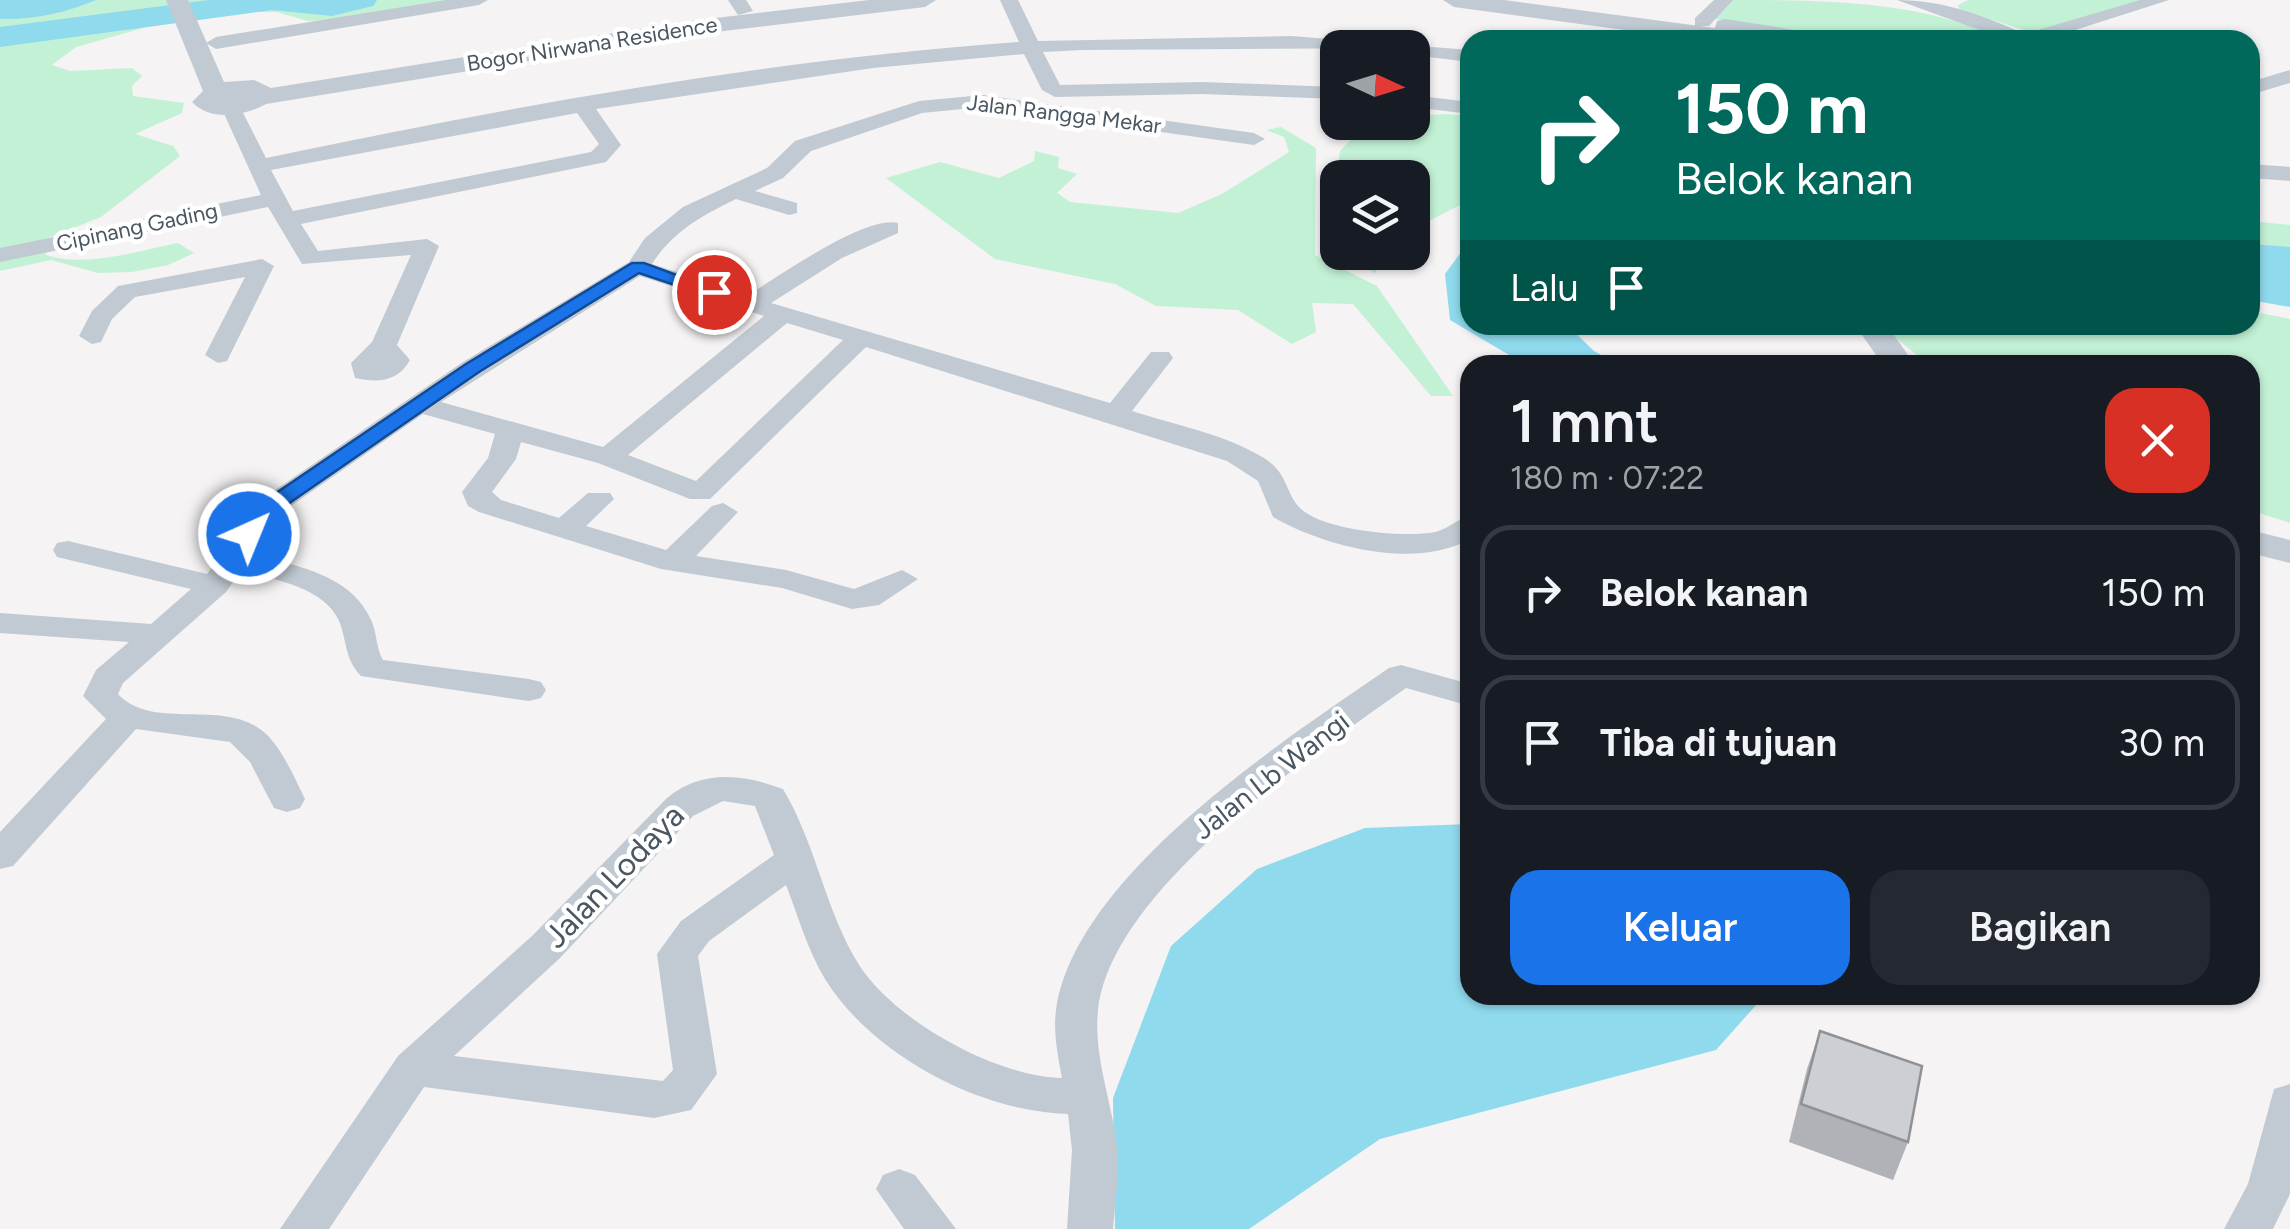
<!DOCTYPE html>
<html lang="id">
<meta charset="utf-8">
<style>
:root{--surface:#171b24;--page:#242831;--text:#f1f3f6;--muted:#9ea1a6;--line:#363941;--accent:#1a73e8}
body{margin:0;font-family:Figtree,sans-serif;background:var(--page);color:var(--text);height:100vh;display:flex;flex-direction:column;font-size:38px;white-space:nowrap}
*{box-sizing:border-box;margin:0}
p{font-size:32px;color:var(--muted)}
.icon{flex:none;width:55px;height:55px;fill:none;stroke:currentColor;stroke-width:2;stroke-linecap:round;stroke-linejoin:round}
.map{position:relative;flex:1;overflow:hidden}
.sheet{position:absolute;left:1460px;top:355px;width:800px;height:650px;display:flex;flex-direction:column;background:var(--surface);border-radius:30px;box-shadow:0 2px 8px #0004}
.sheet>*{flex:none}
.guide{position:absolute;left:1460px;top:30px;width:800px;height:305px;border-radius:30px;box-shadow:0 2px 8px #0004;background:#00695c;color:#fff;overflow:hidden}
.needle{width:65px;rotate:94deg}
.fabs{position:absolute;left:1320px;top:30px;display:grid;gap:20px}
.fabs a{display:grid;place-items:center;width:110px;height:110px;border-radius:20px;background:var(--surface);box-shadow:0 2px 8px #0004;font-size:50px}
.pin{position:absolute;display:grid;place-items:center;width:85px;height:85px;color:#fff;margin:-42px;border:5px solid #fff;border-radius:50%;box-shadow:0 2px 10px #0007}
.me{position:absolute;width:110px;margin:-55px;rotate:44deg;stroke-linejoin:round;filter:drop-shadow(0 0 8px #0008)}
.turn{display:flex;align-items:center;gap:35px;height:210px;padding:0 50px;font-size:45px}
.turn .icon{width:130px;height:130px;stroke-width:2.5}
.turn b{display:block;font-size:70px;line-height:85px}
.then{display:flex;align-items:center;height:95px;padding:0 50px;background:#0003;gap:20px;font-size:38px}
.round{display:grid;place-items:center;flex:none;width:105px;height:105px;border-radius:30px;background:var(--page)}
.overview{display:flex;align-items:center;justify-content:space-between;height:170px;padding:0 50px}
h1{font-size:60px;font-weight:600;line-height:75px}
.cta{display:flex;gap:20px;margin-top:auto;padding:20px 50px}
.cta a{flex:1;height:115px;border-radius:30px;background:var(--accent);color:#fff;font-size:40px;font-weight:600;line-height:115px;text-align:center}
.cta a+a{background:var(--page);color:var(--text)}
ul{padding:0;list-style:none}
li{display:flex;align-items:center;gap:30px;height:135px;margin:0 20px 15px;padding:0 30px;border:5px solid var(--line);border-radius:30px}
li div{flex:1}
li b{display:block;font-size:38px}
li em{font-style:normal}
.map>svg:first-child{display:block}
.green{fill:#c3f1d5}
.water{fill:#90daee}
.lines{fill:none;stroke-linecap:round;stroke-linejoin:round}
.river{fill:#90daee;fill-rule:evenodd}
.minor{fill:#c1cad2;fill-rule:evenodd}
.tertiary{fill:#c1cad2;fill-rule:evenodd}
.wall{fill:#b0b2b7}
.building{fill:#cdcfd5;stroke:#909195;stroke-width:2.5}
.route{fill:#1a73e8;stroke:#114b97;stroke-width:2.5}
.labels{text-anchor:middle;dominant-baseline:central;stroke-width:9;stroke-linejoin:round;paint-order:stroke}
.far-street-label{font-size:22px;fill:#4a5661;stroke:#fff}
.street-label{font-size:28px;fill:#4a5661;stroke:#fff}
.near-street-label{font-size:32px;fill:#4a5661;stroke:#fff}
</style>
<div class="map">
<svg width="2290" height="1229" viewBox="0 0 2290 1229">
<rect width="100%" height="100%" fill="#f5f3f3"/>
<path class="green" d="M 0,0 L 468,0 L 339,20 L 308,21 L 277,12 L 253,12 L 147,27 L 76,47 L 52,65 L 70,71 L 132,68 L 142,76 L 132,86 L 133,96 L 184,103 L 182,113 L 135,134 L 173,146 L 180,156 L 101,217 L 43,240 L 46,255 C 87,268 137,251 178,243 L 194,253 L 168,265 L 132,272 L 98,273 L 51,260 L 0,271 Z
M 1730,0 C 1826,0 1919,0 2005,40 C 1907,40 1811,35 1714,19 Z
M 1968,0 L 2143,0 L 2033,33 L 1959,9 L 1958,5 Z
M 1447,114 L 1470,116 L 1470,200 L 1413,229 L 1412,178 L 1338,178 L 1338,252 L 1379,253 L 1376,273 L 1327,252 L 1340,151 L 1363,127 L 1412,122 L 1413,116 Z
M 1281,127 L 1316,148 L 1315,255 L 1377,286 L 1453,396 L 1431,396 L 1353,304 L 1312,303 L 1316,332 L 1292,344 L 1238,310 L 1156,306 L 1115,284 L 995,259 L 886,178 L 940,162 L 999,178 L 1034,161 L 1035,151 L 1059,157 L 1058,168 L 1077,174 L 1057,193 L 1070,202 L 1178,213 L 1222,194 L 1289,152 L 1284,137 L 1266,130 Z
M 2250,221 L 2290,225 L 2290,248 L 2250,245 Z
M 2250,311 L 2290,319 L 2290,523 L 2250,510 L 2250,365 L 1930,365 L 1888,332 L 1897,325 L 2250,325 Z"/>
<path class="water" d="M 0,0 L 96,0 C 66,13 33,20 0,19 Z
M 1470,240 L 1470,325 L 1567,325 L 1594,351 L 1619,365 L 1526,365 L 1450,320 L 1445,274 Z
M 2250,244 L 2290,247 L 2290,307 L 2250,300 Z
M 1470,824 L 1470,995 L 1765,995 L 1716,1050 L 1380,1139 L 1249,1229 L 1115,1229 L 1113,1098 L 1171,946 L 1257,869 L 1365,828 Z"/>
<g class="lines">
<path class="river" d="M 209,0 L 377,0 L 373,6 L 332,16 L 272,10 L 0,47 L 0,27 Z"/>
<path class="minor" d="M 446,0 L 488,0 L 479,5 L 216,49 L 206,43 L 216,37 Z
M 728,0 L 746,0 L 753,11 L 738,15 Z
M 1000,0 L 1018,0 L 1038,41 L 1291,36 L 1470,50 L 1470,62 L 1412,55 L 1412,48 L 1082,50 L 1043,52 L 1060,85 L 1202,82 L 1338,87 L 1338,99 L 1202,94 L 1055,97 L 1042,90 L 1024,54 L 873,68 L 596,109 L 621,145 L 606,162 L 301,224 L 318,251 L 427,239 L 439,246 L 397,345 L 410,360 C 398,382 377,383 355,378 L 351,363 L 372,342 L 411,255 L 302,264 L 268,207 L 0,262 L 0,248 L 261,195 L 221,107 L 224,103 L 238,103 L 266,158 C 513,106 766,60 1019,42 ZM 577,113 L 599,144 L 591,152 L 293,211 L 271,170 Z
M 1714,0 L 1733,0 L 1709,26 L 1695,26 L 1695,18 Z
M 1897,0 C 1942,0 1984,15 2024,34 L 2140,0 L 2169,0 L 2044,40 L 2007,40 Z
M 2290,70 L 2290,83 L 2250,95 L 2250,82 Z
M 983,95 L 1254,133 L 1265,139 L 1254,145 L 983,107 L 922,113 L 811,151 L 783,178 L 755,191 L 797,203 L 797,213 L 789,215 L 736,199 C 703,215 672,232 652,264 L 748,295 C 778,277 865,215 898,223 L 898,233 L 842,258 L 771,303 L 1110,403 L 1151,352 L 1169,352 L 1173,358 L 1132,411 C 1175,425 1225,434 1264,458 C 1288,473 1285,492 1299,507 C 1321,531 1405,538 1435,532 C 1448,529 1457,519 1470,516 L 1470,539 C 1415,570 1325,547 1273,517 L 1258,481 L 1227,461 L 866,347 L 710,499 L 690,499 L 598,463 L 521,442 L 516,459 L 492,492 L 501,500 L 559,518 L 588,493 L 610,493 L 614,499 L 586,526 L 666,550 L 712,506 L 723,503 L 738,512 L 696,556 L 786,570 L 854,589 L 902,570 L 918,579 L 879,605 L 852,609 L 782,588 L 661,569 L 479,512 L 468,506 L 462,492 L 488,458 L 495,434 L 423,414 L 278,515 L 252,554 C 296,566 352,574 372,622 C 377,634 376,648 383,660 L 529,679 L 541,682 L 546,690 L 541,698 L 529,701 L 361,676 C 346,660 347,646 341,626 C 329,588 274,579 241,571 L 226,592 L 123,683 L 118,694 C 153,732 225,697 265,733 C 283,750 294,777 305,799 L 300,808 L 287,812 L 274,808 L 250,762 L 230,742 L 136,729 L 13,866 L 0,869 L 0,832 L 106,719 L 83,696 L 96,670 L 129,642 L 0,633 L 0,613 L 151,624 L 191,589 L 57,557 L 53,550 L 57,543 L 68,541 L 207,574 L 256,503 L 463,362 L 629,262 L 645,238 L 683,207 L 767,168 L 795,141 L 919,101 ZM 640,276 L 764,316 L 603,447 L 441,402 ZM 787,323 L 843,340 L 696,481 L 628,455 Z
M 1412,95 L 1470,102 L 1470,114 L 1412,107 Z
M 1344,122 L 1384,122 C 1375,131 1353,131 1344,122 Z
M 2250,164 L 2290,167 L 2290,181 L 2250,178 Z
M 262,259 L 274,266 L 227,361 L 218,363 L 205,355 L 245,277 L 135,297 L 112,319 L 101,342 L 92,344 L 79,336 L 92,311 L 118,286 Z
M 1401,665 L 1470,684 L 1470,706 L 1406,688 C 1313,754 1111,890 1098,1010 C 1093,1055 1112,1102 1117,1146 C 1120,1172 1115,1202 1113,1229 L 1067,1229 L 1072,1150 L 1068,1114 C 980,1112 872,1055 825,979 C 808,951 798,916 786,885 L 709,941 L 698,956 L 717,1074 L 691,1110 L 654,1118 L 424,1087 L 329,1229 L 280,1229 L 398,1056 L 532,936 L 667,798 C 702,769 743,774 783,789 C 816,844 825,910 859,965 C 895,1021 997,1077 1062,1078 C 1058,1056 1053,1033 1056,1010 C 1075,876 1284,740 1389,668 ZM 723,801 L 755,806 L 774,855 L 681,921 L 657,954 L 673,1070 L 663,1081 L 454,1056 L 560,958 L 693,816 Z
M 2290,1084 L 2290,1194 L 2273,1229 L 2224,1229 L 2248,1184 L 2274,1089 Z
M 899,1169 L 915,1175 L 956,1229 L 904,1229 L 876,1189 L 883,1175 Z"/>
<path class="tertiary" d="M 166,0 L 188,0 L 224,82 L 254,80 L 271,88 L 690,21 L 869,0 L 936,0 L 925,7 L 690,35 L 266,104 C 245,116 211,122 192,102 L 203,91 Z
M 1443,0 L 1504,0 L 1715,28 L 1717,21 L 1725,19 L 1821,34 L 1862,33 L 1874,40 L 1699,40 L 1454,7 Z
M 1855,325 L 1887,325 L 1915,365 L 1883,365 Z
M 2250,530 L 2290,540 L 2290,563 L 2250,553 Z"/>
</g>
<path class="wall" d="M 1820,1031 L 1908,1142 L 1893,1180 L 1789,1142 L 1807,1069 Z"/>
<path class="building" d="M 1820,1031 L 1922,1066 L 1908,1142 L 1801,1104 Z"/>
<path class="route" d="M 632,263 L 644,263 L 723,292 L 714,298 L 639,273 L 479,372 L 275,513 L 256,539 L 241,539 L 238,534 L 260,504 L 466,364 Z"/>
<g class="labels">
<g class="far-street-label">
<text transform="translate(592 44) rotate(-9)">Bogor Nirwana Residence</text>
<text transform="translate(1064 114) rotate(7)">Jalan Rangga Mekar</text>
<text transform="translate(137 227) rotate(-12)">Cipinang Gading</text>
</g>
<g class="street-label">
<text transform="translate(1271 775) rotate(-38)">Jalan Lb Wangi</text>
</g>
<g class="near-street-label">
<text transform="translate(614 876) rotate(-46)">Jalan Lodaya</text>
</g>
</g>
</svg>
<div class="fabs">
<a><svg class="needle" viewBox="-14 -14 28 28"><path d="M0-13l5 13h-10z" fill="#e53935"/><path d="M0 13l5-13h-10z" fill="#9ea1a6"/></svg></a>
<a><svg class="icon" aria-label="layers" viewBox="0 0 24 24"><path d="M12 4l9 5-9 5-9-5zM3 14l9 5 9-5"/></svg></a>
</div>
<div class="pin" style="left:714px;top:292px;background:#d93025"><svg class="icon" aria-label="arrive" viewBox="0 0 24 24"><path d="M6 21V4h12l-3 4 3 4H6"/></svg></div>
<svg class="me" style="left:249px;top:534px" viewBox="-20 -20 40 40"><circle r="17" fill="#1a73e8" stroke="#fff" stroke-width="3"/><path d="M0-11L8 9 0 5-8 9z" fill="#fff"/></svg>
<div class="guide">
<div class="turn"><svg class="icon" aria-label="right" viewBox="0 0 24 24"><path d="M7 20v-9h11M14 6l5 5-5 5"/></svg><div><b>150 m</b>Belok kanan</div></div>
<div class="then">Lalu<svg class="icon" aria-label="arrive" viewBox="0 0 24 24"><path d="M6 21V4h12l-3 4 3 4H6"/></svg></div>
</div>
<section class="sheet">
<div class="overview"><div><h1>1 mnt</h1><p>180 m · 07:22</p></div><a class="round" style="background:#d93025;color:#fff"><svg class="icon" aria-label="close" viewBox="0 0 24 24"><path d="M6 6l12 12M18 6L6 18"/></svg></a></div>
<ul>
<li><svg class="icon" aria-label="right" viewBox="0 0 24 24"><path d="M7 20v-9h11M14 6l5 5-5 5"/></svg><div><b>Belok kanan</b></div><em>150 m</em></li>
<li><svg class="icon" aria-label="arrive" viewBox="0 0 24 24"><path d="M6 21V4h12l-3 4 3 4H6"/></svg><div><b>Tiba di tujuan</b></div><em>30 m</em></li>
</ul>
<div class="cta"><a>Keluar</a><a>Bagikan</a></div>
</section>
</div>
